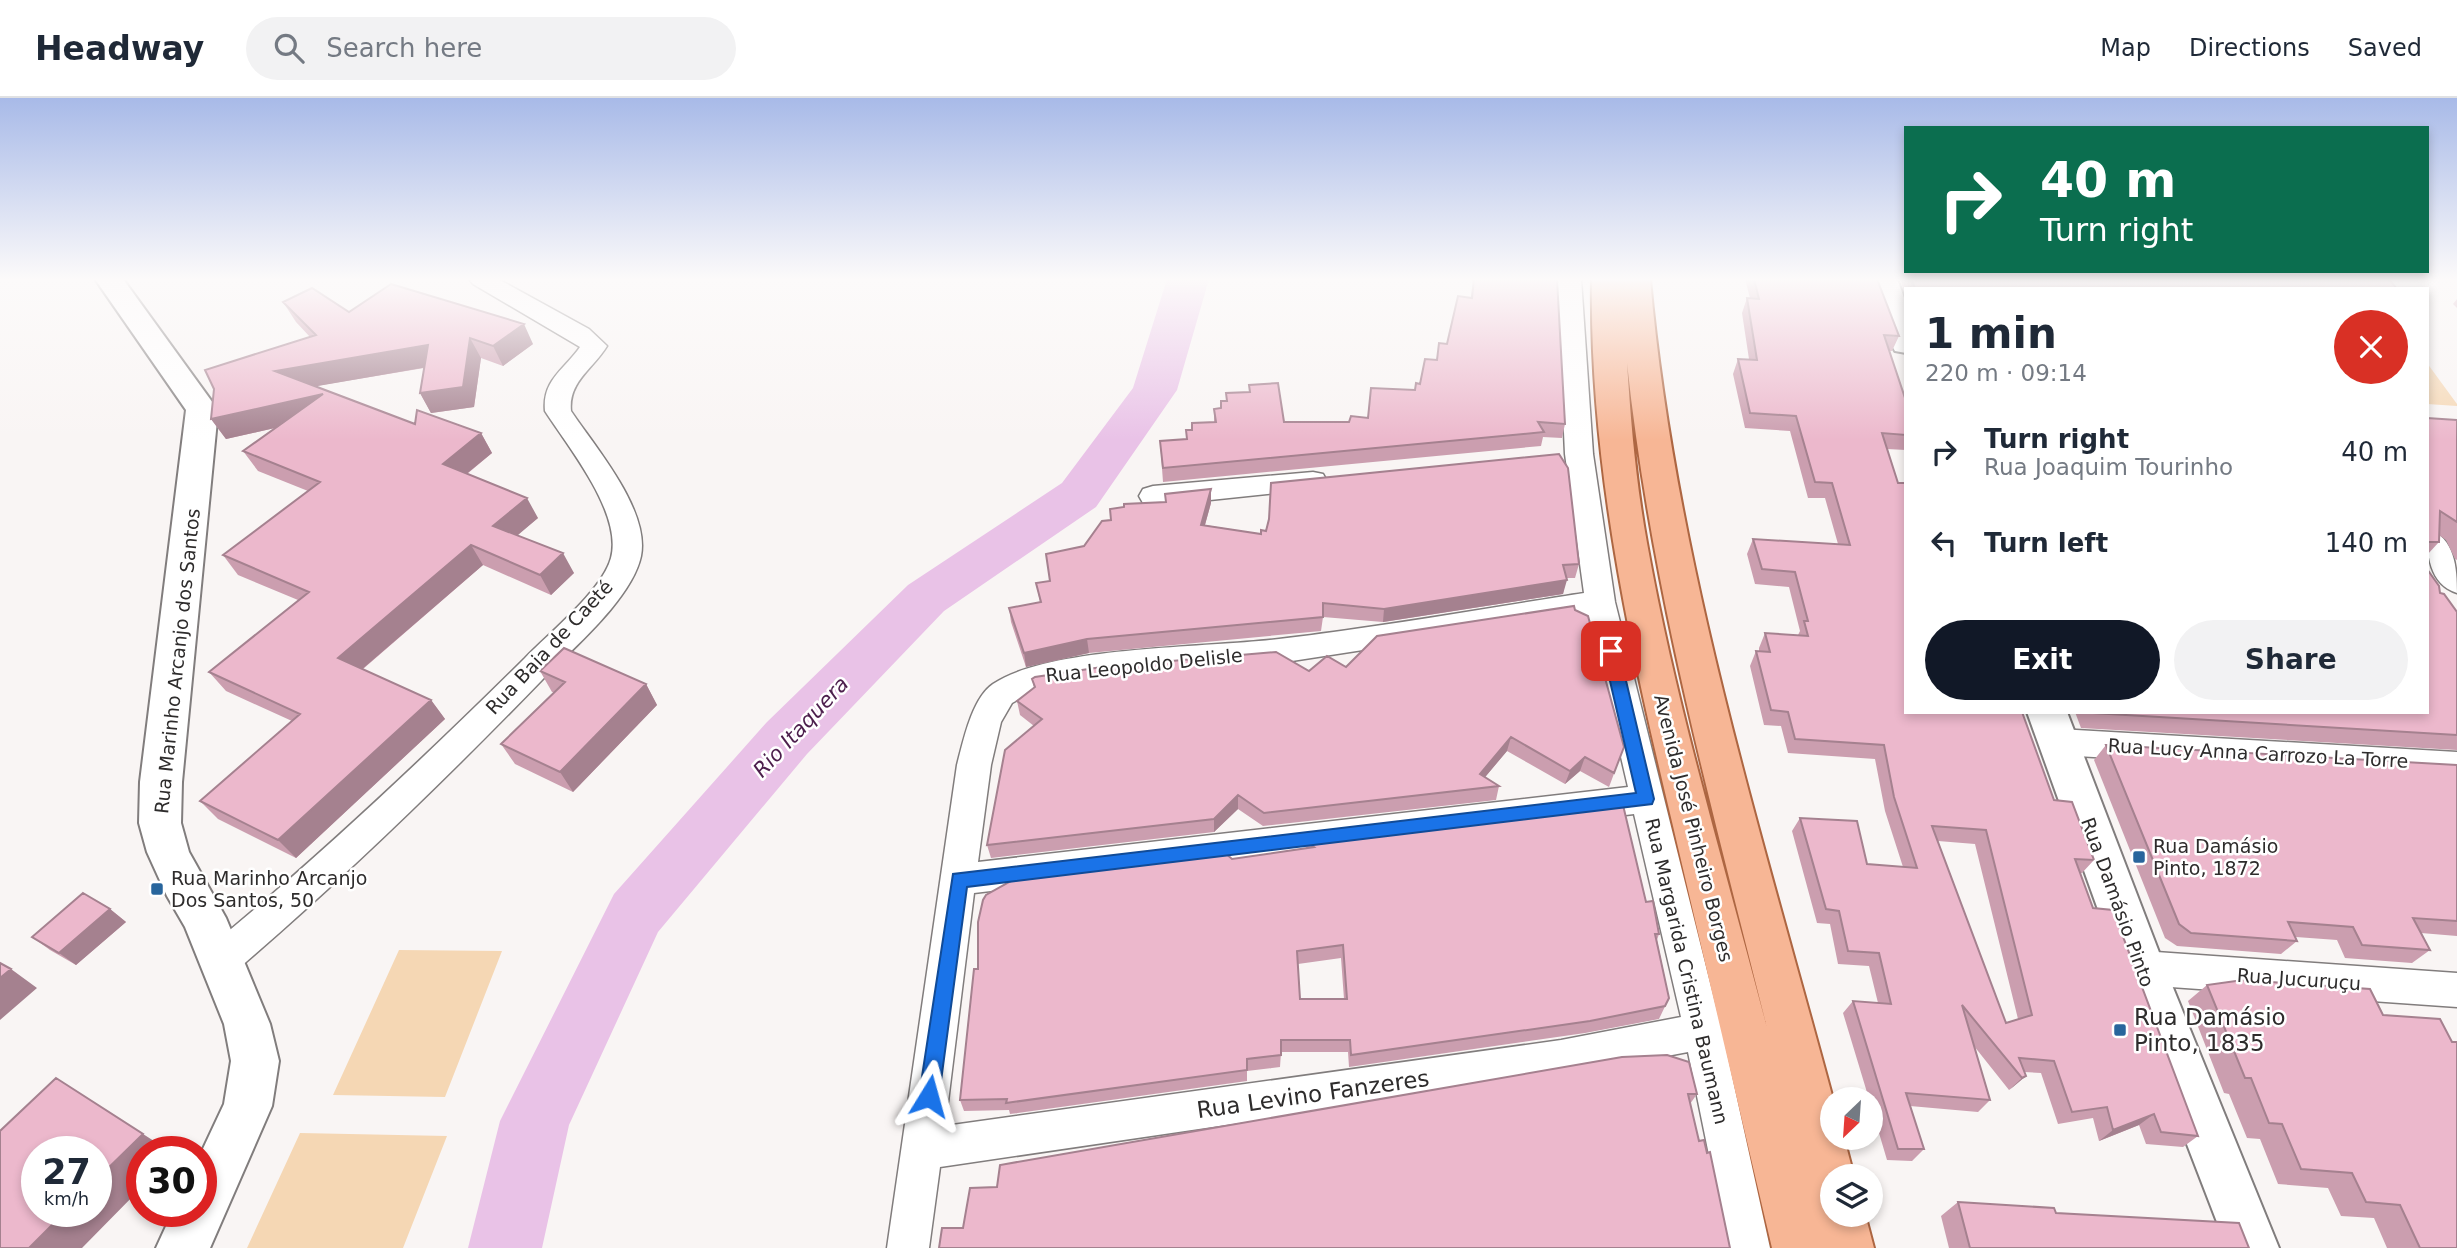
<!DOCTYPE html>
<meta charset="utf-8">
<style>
:root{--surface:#fff;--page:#f2f2f3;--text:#1f2937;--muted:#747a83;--line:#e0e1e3;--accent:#111827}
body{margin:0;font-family:"DejaVu Sans",sans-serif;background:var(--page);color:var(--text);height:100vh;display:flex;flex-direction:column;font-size:26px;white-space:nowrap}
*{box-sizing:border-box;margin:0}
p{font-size:23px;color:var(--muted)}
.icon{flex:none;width:38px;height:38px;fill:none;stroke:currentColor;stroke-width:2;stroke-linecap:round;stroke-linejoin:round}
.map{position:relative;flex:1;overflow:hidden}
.details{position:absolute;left:1904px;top:189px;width:525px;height:427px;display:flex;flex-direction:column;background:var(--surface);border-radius:0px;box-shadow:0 4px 10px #0003}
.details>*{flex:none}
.banner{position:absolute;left:1904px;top:28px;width:525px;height:147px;border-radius:0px;box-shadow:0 4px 10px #0003;background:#0b6e4f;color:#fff;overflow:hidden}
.needle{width:46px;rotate:205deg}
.buttons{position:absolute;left:1820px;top:989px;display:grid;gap:14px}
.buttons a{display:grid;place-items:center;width:63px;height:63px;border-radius:50%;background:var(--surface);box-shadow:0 4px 10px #0003;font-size:35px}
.speed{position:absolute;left:21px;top:1038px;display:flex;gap:14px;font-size:35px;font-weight:700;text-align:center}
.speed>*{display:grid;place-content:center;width:91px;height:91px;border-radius:50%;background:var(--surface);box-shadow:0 4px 10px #0003;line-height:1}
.speed small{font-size:18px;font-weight:400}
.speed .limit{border:10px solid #d22;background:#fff;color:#111}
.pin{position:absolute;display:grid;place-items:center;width:60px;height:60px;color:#fff;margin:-30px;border-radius:14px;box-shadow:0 4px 10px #0006}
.me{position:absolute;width:77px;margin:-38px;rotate:8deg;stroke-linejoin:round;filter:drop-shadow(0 0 5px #0008)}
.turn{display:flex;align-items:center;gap:24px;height:147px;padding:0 21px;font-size:32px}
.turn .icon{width:91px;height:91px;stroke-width:2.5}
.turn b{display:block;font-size:49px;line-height:60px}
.round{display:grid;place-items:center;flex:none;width:74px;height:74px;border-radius:37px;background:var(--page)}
.head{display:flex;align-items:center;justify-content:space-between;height:119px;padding:0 21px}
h1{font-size:42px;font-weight:700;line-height:52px}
.primary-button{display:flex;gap:14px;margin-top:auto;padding:14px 21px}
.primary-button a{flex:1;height:80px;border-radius:42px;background:var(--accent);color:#fff;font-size:28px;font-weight:700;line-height:80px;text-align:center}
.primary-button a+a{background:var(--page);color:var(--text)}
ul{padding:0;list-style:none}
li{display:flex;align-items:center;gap:21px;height:91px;padding:0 21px}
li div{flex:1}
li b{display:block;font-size:26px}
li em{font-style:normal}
header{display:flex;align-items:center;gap:42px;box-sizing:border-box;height:98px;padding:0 35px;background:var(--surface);border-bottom:2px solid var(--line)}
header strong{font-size:33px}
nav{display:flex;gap:38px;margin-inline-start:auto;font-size:24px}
.search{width:490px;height:63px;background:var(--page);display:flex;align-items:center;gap:18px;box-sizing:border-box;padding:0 24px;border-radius:38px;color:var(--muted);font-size:26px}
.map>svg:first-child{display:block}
.green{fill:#f5d7b4}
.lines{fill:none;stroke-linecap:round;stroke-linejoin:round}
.river{fill:#e9c2e7;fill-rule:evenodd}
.minor-casing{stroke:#817d7d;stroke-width:3}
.tertiary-casing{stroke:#817d7d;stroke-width:4}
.primary-casing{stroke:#ad6642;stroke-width:4}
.minor{fill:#fff;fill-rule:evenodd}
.tertiary{fill:#fff;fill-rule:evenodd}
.primary{fill:#f7b695;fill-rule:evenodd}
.wall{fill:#cb9eaf;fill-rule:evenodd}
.shaded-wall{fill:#a5818f}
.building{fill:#ecb8cc;stroke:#a5818f;stroke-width:2;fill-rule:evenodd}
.route{fill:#1a73e8;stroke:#114b97;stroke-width:2}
.poi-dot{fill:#28659c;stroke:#fff;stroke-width:2.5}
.labels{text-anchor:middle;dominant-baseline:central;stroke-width:5;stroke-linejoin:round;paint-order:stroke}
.street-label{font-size:19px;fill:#2e2c2c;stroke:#fff}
.poi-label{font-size:19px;fill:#2e2c2c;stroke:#fff;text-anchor:start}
.water-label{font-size:21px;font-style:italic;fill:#4c1e4c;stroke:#fff}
.near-poi-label{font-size:23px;fill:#2e2c2c;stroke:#fff;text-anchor:start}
.near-street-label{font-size:23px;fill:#2e2c2c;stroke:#fff}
</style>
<header>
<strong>Headway</strong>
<div class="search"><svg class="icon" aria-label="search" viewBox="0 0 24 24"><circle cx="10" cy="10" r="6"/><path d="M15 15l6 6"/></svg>Search here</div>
<nav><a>Map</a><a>Directions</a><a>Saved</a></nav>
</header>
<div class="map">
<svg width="2457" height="1150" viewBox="0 0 2457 1150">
<rect width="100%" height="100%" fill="#f9f5f4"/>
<path class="green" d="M 2427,265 L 2457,306 L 2457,308 L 2427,306 Z
M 399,852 L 502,853 L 445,999 L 333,997 Z
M 300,1035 L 447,1038 L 403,1150 L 247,1150 Z"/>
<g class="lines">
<path class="river" d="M 1167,181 L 1209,181 L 1177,292 L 1096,409 L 944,513 L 807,656 L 658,834 L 569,1027 L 542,1150 L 468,1150 L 500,1023 L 614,796 L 767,624 L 908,487 L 1062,385 L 1133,290 Z"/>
<g class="minor-casing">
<path id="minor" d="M 469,181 L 498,181 L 589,231 L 607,248 C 593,271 568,284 571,313 C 595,349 650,412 641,458 C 632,501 571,552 542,582 C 443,684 341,783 233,875 L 220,880 L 207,875 L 201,863 L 207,851 C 318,760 423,661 525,560 C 549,535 602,493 611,460 C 623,415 568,349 545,313 C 542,282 564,272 580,249 L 473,186 Z
M 1557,181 L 1581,181 L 1593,356 L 1615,504 L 1722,933 L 1770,1150 L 1728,1150 L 1688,954 L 1561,978 L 940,1069 L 929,1150 L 887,1150 L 957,667 C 963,644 972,600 993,586 C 1049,548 1207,550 1279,541 C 1381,529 1482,511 1584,495 L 1565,356 ZM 1588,517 L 1628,689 L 978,764 L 991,667 L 1001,624 L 1012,605 L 1037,591 L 1103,581 L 1279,565 ZM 1634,716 L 1681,919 L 1561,942 L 945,1028 L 974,795 Z
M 1313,374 L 1323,376 L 1327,383 L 1323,390 L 1153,408 L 1143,405 L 1139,398 L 1143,391 L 1153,388 Z
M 2427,431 C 2455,439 2457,470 2457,495 C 2429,486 2427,456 2427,431 Z
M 2059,631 L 2457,654 L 2457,680 L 2059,657 L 2047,653 L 2043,644 L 2047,635 Z
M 2142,853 L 2457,875 L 2457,909 L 2142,887 L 2129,882 L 2123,870 L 2129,858 Z"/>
</g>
<g class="tertiary-casing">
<path id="tertiary" d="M 95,181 L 123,181 L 218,312 L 182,684 L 181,725 L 189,754 L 226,820 L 270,926 L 279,963 L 272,1008 L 210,1150 L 156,1150 L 173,1113 L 201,1113 L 201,1055 L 224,1006 L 231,963 L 224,926 L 185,829 L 167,798 L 147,754 L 139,725 L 140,684 L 186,312 Z
M 1868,181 L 1897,181 L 1906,205 L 1906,255 L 1895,253 L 1891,246 Z
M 2027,614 L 2067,614 L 2165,870 L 2279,1150 L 2227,1150 L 2119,870 Z"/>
</g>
<g class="primary-casing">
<path id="primary" d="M 1592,181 L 1650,181 C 1675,462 1760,730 1833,1001 L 1832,1040 L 1844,1040 L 1854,1078 L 1832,1078 L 1832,1116 L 1865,1116 L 1874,1150 L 1772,1150 C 1739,1009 1706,869 1673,728 C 1630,548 1589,367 1592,181 ZM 1627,265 C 1651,491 1712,710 1767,930 C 1725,769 1676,608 1647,445 C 1636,385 1631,326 1627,265 Z"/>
</g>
<use href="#minor" class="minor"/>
<use href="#tertiary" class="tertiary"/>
<use href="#primary" class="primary"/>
</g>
<path class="wall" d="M 1473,181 L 1557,181 L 1565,326 L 1562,340 L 1543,339 L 1541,348 L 1163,384 L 1160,343 L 1187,341 L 1192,332 L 1214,324 L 1214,311 L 1221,310 L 1226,303 L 1226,295 L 1249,294 L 1249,287 L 1284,324 L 1349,324 L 1368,320 L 1415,292 L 1447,246 L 1471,200 Z
M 1745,181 L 1877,181 L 1899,238 L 1892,253 L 1889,253 L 1906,303 L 1906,352 L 1887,351 L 1906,614 L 2025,614 L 2023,617 L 2054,702 L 2094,762 L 2082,775 L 2080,775 L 2093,810 L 2198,1038 L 2183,1049 L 2146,1046 L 2139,1027 L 2099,1043 L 2093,1020 L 2058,1026 L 2041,975 L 2024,974 L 2026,978 L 2009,992 L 1974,948 L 1990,1002 L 1978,1014 L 1910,1008 L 1924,1051 L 1912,1063 L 1887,1062 L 1871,1008 L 1871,1001 L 1869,1001 L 1843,915 L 1853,903 L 1878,905 L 1869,868 L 1838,866 L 1830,826 L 1817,825 L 1792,733 L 1800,720 L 1867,766 L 1903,769 L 1885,713 L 1875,661 L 1788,655 L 1781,628 L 1764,627 L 1750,568 L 1756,553 L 1759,554 L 1759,550 L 1765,535 L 1798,537 L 1800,533 L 1789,489 L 1755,486 L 1747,456 L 1753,441 L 1838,446 L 1825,400 L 1808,400 L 1790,333 L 1745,330 L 1733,276 L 1738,261 L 1749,261 L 1742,215 L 1747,200 L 1750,200 ZM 1938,743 L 1975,746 L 2018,921 L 2006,925 Z
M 1900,181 L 2389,181 L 2397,191 L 1906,191 L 1906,197 Z
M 2457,201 L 2457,210 L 2453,206 Z
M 283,204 L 349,214 L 533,246 L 503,268 L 481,260 L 474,309 L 431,315 L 420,295 L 424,270 L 316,288 L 415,326 L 481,335 L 492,355 L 467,376 L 538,420 L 517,437 L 574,475 L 551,497 L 483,467 L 363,571 L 431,602 L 445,621 L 296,760 L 218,721 L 200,703 L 292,623 L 226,593 L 209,574 L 298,502 L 238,477 L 223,457 L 308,393 L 258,373 L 243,353 L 275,330 L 226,341 L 211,321 L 310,239 L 296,224 Z
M 2427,320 L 2457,322 L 2457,462 L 2455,461 L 2446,442 L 2439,437 L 2439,444 L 2427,457 Z
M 1211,405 L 1205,427 L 1261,436 L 1579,466 L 1575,480 L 1566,480 L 1563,496 L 1383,524 L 1323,519 L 1321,533 L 1089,555 L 1026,569 L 1011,524 L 1009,510 L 1040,504 L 1036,485 L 1050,483 L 1084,448 Z
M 2440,495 L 2457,514 L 2457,652 L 2081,630 L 2075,614 L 2427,614 Z
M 1346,569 L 1624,649 L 1609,689 L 1580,673 L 1565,686 L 1507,653 L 1485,679 L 1499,688 L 1496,702 L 1263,728 L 1238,711 L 1214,734 L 991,760 L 987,747 L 1034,628 L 1020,617 L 1017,603 L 1034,590 L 1032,581 L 1309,573 Z
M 540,573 L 646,586 L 657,607 L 573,694 L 515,666 L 501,646 L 554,594 L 552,594 Z
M 2106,647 L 2457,667 L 2457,838 L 2421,835 L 2430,852 L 2412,865 L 2345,860 L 2337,842 L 2296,839 L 2297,843 L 2281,856 L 2177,848 L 2165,840 L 2094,662 Z
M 1307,744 L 1646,804 L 1659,836 L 1657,842 L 1669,900 L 1659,921 L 1585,935 L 1349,969 L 1348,954 L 1281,954 L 1280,969 L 1247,973 L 1247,983 L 1010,1016 L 1009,1012 L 964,1013 L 960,1002 L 978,871 L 1232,761 L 1306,750 ZM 1341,860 L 1344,901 L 1300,901 L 1298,866 Z
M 110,811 L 126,824 L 76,867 L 50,852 L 32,839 Z
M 2207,887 L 2457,1150 L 2387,1150 L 2374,1120 L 2341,1118 L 2328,1090 L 2278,1086 L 2260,1041 L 2247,1040 L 2229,996 L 2224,995 L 2188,903 Z
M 1622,959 L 1697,996 L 1690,1006 L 1699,1043 L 963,1130 L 997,1089 Z
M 1958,1104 L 2056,1115 L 2249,1150 L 1949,1150 L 1941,1118 Z"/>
<path class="shaded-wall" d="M 524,226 L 533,246 L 503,268 L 493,248 Z
M 470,240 L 481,260 L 474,309 L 431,315 L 420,295 Z
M 428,247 L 439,267 L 289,293 L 275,273 Z
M 323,296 L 336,316 L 226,341 L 211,321 Z
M 481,335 L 492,355 L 454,386 L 443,366 Z
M 1211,391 L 1211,405 L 1201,441 L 1201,427 Z
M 527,400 L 538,420 L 505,448 L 493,428 Z
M 471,447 L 483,467 L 353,579 L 338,560 Z
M 563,455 L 574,475 L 551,497 L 540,477 Z
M 1567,482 L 1563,496 L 1383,524 L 1384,511 Z
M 1087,541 L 1089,555 L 1026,569 L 1024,555 Z
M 646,586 L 657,607 L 573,694 L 560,674 Z
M 431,602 L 445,621 L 296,760 L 278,742 Z
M 1511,639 L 1507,653 L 1476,690 L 1480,676 Z
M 1585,659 L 1580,673 L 1565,686 L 1570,673 Z
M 1238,697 L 1238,711 L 1214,734 L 1214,721 Z
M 110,811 L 126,824 L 76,867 L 59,855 Z
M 11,871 L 37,890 L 0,922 L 0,880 Z
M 2026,978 L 2013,989 L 2009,992 L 2022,980 Z
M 56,980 L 171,1054 L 142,1054 L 142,1089 L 82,1150 L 29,1150 L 66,1113 L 96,1113 L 96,1082 Z
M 2154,1016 L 2139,1027 L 2099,1043 L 2113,1032 Z"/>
<path class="building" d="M 1474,181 L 1557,181 L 1565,326 L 1538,324 L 1544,334 L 1163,370 L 1160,343 L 1187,341 L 1186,332 L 1192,332 L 1192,325 L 1216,324 L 1214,311 L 1221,310 L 1221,303 L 1227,303 L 1226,295 L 1250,294 L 1249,287 L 1278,285 L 1284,324 L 1349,324 L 1351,318 L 1368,320 L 1371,290 L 1415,292 L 1416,285 L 1420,286 L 1425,261 L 1437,262 L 1439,245 L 1447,246 L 1458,198 L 1472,200 Z
M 1754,181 L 1877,181 L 1899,238 L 1884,237 L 1906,303 L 1906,337 L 1882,335 L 1898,385 L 1906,385 L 1906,614 L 2022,614 L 2054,702 L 2072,704 L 2094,762 L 2075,761 L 2093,810 L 2113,812 L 2198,1038 L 2161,1034 L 2154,1016 L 2113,1032 L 2107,1009 L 2072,1014 L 2054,963 L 2019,960 L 2026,978 L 2022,980 L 1962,907 L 1990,1002 L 1906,995 L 1924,1051 L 1898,1051 L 1853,903 L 1891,906 L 1879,855 L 1848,853 L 1839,813 L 1826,811 L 1800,720 L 1857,723 L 1867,766 L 1917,770 L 1894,699 L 1884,647 L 1795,641 L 1788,614 L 1771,612 L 1756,553 L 1770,554 L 1765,535 L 1808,538 L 1804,523 L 1808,523 L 1795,474 L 1762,471 L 1753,441 L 1850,447 L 1832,385 L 1815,384 L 1796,318 L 1750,315 L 1738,261 L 1757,262 L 1747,200 L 1759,201 ZM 1932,728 L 1986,732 L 2032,917 L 2006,925 Z
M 1912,181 L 2389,181 L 2397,191 L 1915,191 Z
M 391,186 L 524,226 L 493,248 L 470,240 L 463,289 L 420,295 L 428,247 L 275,273 L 415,326 L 417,312 L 481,335 L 443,366 L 527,400 L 493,428 L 563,455 L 540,477 L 471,447 L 338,560 L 431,602 L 278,742 L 200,703 L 300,616 L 209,574 L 309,494 L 223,457 L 320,384 L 243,353 L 323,296 L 211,321 L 214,291 L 205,272 L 316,237 L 283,204 L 312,190 L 349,214 Z
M 2427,320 L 2457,322 L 2457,424 L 2440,413 L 2439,444 L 2427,444 Z
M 1559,356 L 1568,370 L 1579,466 L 1563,467 L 1567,482 L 1384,511 L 1323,505 L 1323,519 L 1087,541 L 1024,555 L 1009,510 L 1041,504 L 1036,485 L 1050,483 L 1046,456 L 1084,448 L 1102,423 L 1111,422 L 1110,411 L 1124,409 L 1124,406 L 1166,404 L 1165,396 L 1211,391 L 1201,427 L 1261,436 L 1261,432 L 1266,433 L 1269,421 L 1271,385 Z
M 2427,471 L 2439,488 L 2440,495 L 2444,496 L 2457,514 L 2457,637 L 2093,615 L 2092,614 L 2427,614 Z
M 1574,508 L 1575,512 L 1588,518 L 1624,649 L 1614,675 L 1585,659 L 1570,673 L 1511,639 L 1480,676 L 1499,688 L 1264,715 L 1238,697 L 1214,721 L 987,747 L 1005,652 L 1042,621 L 1017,603 L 1035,589 L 1032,581 L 1035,579 L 1102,569 L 1276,554 L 1309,573 L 1327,558 L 1346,569 L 1377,538 Z
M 564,550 L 646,586 L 560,674 L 501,646 L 565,584 L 540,573 Z
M 2106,647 L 2457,667 L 2457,823 L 2413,820 L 2430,852 L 2362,847 L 2353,829 L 2288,824 L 2297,843 L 2191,835 L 2179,826 Z
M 1623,707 L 1646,804 L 1653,803 L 1659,836 L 1655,836 L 1669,900 L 1665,908 L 1590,923 L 1351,957 L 1350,942 L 1281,942 L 1281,957 L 1247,961 L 1247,972 L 1006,1005 L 1007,1001 L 960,1002 L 974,871 L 978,871 L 978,824 L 983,802 L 986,797 L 1018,779 L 1224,754 L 1232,761 L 1314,749 L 1307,744 ZM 1343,847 L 1347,901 L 1300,901 L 1297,853 Z
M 83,795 L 110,811 L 59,855 L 32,839 Z
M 0,865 L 11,871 L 0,880 Z
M 2243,882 L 2370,891 L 2383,917 L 2440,921 L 2452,944 L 2457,944 L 2457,1150 L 2420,1150 L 2400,1107 L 2366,1104 L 2352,1075 L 2301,1071 L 2282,1026 L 2269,1025 L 2251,980 L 2245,980 L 2207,887 Z
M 1667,957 L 1689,964 L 1697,996 L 1688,996 L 1699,1043 L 1704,1042 L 1707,1055 L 1710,1054 L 1730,1150 L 939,1150 L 942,1130 L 963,1130 L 970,1090 L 997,1089 L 1000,1067 L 1622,959 Z
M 56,980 L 143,1036 L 96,1082 L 96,1054 L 37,1054 L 37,1113 L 66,1113 L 29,1150 L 0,1150 L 0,1033 Z
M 1958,1104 L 2054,1110 L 2056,1115 L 2239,1125 L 2249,1150 L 1970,1150 Z"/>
<linearGradient id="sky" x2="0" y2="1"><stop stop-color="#a8bae8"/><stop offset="0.53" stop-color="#fcfafa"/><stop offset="1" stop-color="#fcfafa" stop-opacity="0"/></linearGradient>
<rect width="2457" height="342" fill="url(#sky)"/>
<path class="route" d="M 1611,547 L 1619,553 L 1654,701 L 1652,706 L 967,789 L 939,998 L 936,1005 L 929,1008 L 922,1005 L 919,998 L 953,776 L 1636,695 L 1603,553 Z"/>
<g class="poi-dot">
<rect x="2132" y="752" width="14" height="14" rx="3.5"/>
<rect x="150" y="784" width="14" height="14" rx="3.5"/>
<rect x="2113" y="925" width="14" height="14" rx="3.5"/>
</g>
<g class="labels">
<g class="street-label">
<text transform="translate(549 549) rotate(-47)">Rua Baia de Caeté</text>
<text transform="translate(177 563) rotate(-84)">Rua Marinho Arcanjo dos Santos</text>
<text transform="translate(1144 567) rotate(-6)">Rua Leopoldo Delisle</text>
<text transform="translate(2258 655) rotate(3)">Rua Lucy Anna Carrozo La Torre</text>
<text transform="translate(1694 730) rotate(76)">Avenida José Pinheiro Borges</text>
<text transform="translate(2118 804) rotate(70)">Rua Damásio Pinto</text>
<text transform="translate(1687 873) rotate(77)">Rua Margarida Cristina Baumann</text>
<text transform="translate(2299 881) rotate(4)">Rua Jucuruçu</text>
</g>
<g class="poi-label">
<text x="2153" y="748">Rua Damásio<tspan x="2153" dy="22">Pinto, 1872</tspan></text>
<text x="171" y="780">Rua Marinho Arcanjo<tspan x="171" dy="22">Dos Santos, 50</tspan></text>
</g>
<g class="water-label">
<text transform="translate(801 629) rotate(-47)">Rio Itaquera</text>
</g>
<g class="near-poi-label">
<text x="2134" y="919">Rua Damásio<tspan x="2134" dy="26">Pinto, 1835</tspan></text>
</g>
<g class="near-street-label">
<text transform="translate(1313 996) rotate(-8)">Rua Levino Fanzeres</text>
</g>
</g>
</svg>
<div class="buttons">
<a><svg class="needle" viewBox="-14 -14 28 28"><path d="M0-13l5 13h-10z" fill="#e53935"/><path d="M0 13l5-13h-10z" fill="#747a83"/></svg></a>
<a><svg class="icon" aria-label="layers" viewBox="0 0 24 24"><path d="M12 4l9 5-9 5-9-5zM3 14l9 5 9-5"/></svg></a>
</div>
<div class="speed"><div>27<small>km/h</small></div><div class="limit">30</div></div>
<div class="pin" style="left:1611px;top:553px;background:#d93025"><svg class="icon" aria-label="arrive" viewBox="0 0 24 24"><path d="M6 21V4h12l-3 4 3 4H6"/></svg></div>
<svg class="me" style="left:929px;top:998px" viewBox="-20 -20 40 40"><path d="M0-17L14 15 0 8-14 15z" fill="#1a73e8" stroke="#fff" stroke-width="4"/></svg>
<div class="banner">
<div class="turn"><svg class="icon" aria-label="right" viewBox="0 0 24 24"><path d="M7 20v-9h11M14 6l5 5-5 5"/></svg><div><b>40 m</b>Turn right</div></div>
</div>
<section class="details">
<div class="head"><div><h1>1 min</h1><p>220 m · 09:14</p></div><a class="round" style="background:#d93025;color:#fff"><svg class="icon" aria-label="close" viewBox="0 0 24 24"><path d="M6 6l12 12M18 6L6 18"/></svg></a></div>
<ul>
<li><svg class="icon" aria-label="right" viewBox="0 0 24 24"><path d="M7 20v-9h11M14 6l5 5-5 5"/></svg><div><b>Turn right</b><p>Rua Joaquim Tourinho</p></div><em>40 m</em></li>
<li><svg class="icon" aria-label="left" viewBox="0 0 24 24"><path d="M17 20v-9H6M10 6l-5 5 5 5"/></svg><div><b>Turn left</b></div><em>140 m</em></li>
</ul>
<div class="primary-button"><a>Exit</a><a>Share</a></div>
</section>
</div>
